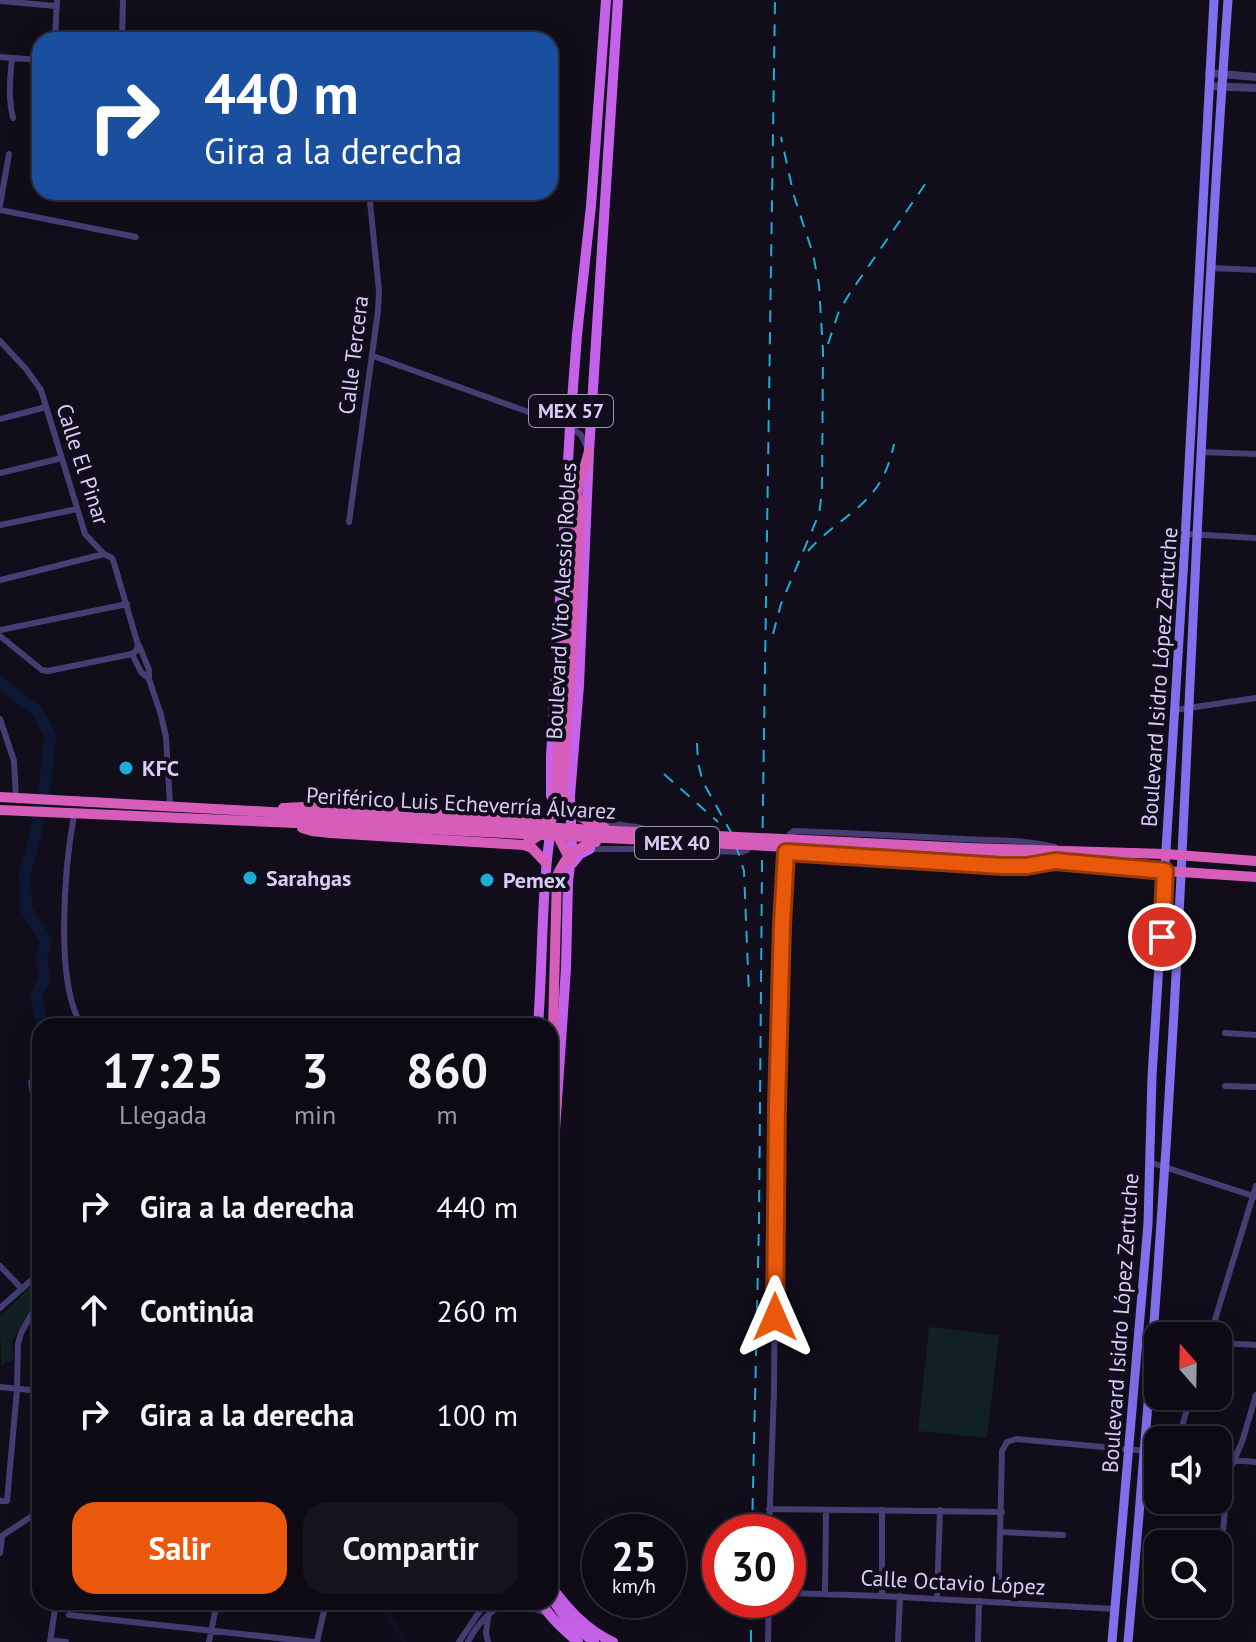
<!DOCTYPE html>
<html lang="es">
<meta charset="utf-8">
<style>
:root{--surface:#0d0a14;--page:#16131d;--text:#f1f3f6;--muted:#9a9aa0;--line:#2d2b34;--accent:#ea580c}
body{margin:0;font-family:"PT Sans",sans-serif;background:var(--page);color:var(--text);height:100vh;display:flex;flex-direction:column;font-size:30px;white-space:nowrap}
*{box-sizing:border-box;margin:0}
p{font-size:26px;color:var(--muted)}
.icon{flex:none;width:44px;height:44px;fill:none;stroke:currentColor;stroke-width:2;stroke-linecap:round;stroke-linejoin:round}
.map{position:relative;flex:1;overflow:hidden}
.sheet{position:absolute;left:32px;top:1018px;width:526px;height:592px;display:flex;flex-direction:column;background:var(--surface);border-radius:24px;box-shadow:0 8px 32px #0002,0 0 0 2px var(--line)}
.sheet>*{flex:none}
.guide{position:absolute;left:32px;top:32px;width:526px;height:168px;border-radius:24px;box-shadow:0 8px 32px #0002,0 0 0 2px var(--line);background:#1a4fa0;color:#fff;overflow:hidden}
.needle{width:52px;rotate:340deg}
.fabs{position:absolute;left:1144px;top:1322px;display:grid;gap:16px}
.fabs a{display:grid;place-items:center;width:88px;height:88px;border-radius:16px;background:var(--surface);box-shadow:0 8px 32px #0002,0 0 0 2px var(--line);font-size:40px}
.speed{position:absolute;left:582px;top:1514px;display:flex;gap:16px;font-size:40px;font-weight:700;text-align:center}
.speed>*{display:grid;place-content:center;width:104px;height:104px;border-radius:50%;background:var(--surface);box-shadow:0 8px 32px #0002,0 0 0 2px var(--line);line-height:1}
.speed small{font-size:20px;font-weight:400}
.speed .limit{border:12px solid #d22;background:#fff;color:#111}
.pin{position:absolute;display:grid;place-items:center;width:68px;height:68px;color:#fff;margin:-34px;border:4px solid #fff;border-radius:50%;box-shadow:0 2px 8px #0007}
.me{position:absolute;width:88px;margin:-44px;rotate:0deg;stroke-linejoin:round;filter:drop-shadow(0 0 6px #0008)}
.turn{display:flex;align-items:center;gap:28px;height:168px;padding:0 40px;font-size:36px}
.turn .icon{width:104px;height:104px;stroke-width:2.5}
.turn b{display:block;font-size:56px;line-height:68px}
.eta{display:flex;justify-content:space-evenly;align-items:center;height:136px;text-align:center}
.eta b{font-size:48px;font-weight:700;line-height:56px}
.action{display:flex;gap:16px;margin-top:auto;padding:16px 40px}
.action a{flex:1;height:92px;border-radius:24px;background:var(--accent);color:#fff;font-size:32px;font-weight:700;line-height:92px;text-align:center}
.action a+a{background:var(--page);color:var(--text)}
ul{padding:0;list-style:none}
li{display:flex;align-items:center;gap:24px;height:104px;padding:0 40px}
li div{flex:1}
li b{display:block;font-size:30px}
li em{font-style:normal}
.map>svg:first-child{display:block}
.green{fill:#112123}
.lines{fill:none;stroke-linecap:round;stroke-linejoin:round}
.stream{stroke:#0e1732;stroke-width:2}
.river{stroke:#0e1732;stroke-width:12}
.minor{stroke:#463e73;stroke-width:6}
.tertiary{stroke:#463e73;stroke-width:8}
.secondary{stroke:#8170eb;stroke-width:9}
.primary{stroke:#c662e9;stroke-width:10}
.trunk{stroke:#d75dba;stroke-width:10}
.rail{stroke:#1dadd4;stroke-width:2;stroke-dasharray:12 10;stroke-linecap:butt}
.trunk-bridge{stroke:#d75dba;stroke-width:10}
.route-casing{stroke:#983908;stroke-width:20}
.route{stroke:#ea580c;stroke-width:14}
.poi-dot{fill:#1dadd4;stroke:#110d1a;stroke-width:3}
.labels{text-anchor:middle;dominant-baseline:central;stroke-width:8;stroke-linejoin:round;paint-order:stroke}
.shield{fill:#110d1a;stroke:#9c93b5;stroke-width:2}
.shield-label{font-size:20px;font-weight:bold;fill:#d7cdf8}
.street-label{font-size:22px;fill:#d7cdf8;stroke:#110d1a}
.poi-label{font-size:22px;font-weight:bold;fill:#d7cdf8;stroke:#110d1a;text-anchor:start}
</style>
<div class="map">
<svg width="1256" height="1642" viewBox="0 0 1256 1642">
<rect width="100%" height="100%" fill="#110d1a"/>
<path class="green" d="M 40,1276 L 40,1291 L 12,1342 L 13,1360 L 1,1365 L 0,1317 Z
M 929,1327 L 999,1335 L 987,1438 L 918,1431 Z"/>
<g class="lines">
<path class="stream" d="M 383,1602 L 404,1642"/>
<path class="river" d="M 0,683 L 37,711 L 50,735 L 46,777 L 34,841 L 25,873 L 26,909 L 47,942 L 41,956 L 45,978 L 36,995 L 41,1019 L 45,1026"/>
<path class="minor" d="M 0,1 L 56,6
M 55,40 L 57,0
M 122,40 L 123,0
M 0,57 L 40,60
M 12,58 C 10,79 8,97 13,118
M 0,205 L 9,154
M 0,210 L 136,237
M 1212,268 L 1256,270
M 0,341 L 26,369 L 41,390 L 85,534 L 104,554 L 112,558 L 114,563 L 138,645 L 136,651 L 132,654
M 373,356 L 570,427 L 581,435 L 587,447
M 0,419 L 46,407
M 1201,452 L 1256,454
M 0,473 L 62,458
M 349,522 L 378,311 L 379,291 L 369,192
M 0,525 L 77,509
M 1186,534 L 1256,538
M 0,580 L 104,554
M 0,630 L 127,604
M 0,636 L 42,670 L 48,671 L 132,654
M 139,645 L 149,670 L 149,679 L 161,715 L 166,737 L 170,805
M 132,654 L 141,672 L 149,679
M 1175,710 L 1256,698
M 0,719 L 14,761 L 16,798
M 74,815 C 65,865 54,983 82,1026
M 597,821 L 642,828
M 787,839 L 790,834 L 794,831 C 850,833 906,836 962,839 C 992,841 1025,839 1055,847
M 587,849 L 652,849 L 742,852 L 747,850 L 750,843
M 786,851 L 786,852 L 794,853 L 956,864 L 1027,866 L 1040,864
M 1225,1033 L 1256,1035
M 31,1082 L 38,1122 L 40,1147
M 1225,1086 L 1256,1087
M 40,1154 L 37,1201 L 40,1224
M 1149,1162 L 1256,1197
M 0,1266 L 22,1289
M 0,1308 L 35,1277
M 1210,1336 L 1256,1186
M 1218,1343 L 1256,1345
M 0,1387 L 40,1391
M 1178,1440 L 1191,1396
M 1218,1459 L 1256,1462
M 0,1501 L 7,1501 L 17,1390 L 18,1344 L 21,1333 L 40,1299
M 769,1509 L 1002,1512
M 882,1510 L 882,1596
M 769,1532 L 774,1390 L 777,1106 L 786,852
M 1001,1532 L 1063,1535
M 0,1537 L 40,1511
M 1222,1544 L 1228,1474 L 1242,1442 L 1256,1395
M 0,1553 L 2,1537
M 999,1577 L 1002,1451 L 1007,1442 L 1016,1439 L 1158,1452
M 788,1593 L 882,1596 L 1115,1609
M 825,1594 L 826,1510
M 937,1598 L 940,1510
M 69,1615 L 314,1642
M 50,1640 L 66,1642
M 50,1642 L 56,1602
M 209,1642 L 217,1602
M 317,1642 L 326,1602
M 459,1642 L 486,1602
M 468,1642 C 477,1625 494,1602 516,1604 C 526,1605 537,1610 547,1613
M 488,1642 L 486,1633 L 488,1618
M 768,1642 L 769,1600
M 898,1642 L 900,1596
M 978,1642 L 979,1601"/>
<path class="tertiary" d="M 1209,73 L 1256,77
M 1209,86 L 1256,88"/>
<path class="secondary" d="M 1112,1642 L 1148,1224 L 1152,1077 L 1184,558 L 1214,0
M 1128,1642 C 1151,1387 1169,1131 1181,875 C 1195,583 1207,291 1228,0"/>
<path class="primary" d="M 551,796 L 551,756 L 570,427 L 577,335 L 591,206 L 606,0
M 572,864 L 580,854 L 590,849
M 538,1026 C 543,960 541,893 551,828
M 550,1204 L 566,968 L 568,882 L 572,848 L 570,796 L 579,685 L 589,451 L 618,0
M 550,1585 C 567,1608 586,1630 613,1642
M 550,1596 L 567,1620 L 594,1642
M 541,1602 C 550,1618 564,1630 578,1642"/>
<path class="trunk" d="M 582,476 L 589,451
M 576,598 L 581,500
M 0,797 L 342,816
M 283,808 L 303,807 L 520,819 L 551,823
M 0,810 L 342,825
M 302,828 L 312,831 L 330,833 L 524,845 L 532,848 L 546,863
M 556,832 L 571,862
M 524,845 L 546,831 L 554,814 L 573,518 L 578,485 L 582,473
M 968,848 L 1165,854 L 1256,861
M 1012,858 L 1136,869 L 1256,877
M 552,1067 L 557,1104"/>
<path class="rail" d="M 828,344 L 839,311 L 850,293 L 926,183
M 808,551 C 845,510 881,507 894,444
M 773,634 L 781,604 L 819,514 L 822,492 L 823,351 L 819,285 L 813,254 L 794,196 L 781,137
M 697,743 L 698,763 L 703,782 L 733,836 L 744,871 L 749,995
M 664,774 L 718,822
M 752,1532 L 759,1223 L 762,868 L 775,0
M 751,1642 L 751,1600"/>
<path class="trunk-bridge" d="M 576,598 L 562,790 C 567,814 585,820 605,828
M 342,816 L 614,831 L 968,848
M 342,825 L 1012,858
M 552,1067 L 557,876 C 565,857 576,847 596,842"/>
</g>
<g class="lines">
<g class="route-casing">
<path id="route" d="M 775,1317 L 777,1106 L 782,925 L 786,852 L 1002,866 L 1027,866 L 1055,861 L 1165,871 L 1162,937"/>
</g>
<use href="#route" class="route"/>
</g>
<g class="poi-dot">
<circle cx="126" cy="768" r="8"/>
<circle cx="250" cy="878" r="8"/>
<circle cx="487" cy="880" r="8"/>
</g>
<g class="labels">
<g class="shield">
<rect x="529" y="395" width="84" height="32" rx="6"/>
<rect x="635" y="827" width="84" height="32" rx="6"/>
</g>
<g class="shield-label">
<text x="571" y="411">MEX 57</text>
<text x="677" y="843">MEX 40</text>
</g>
<g class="street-label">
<text transform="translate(353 355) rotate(-83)">Calle Tercera</text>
<text transform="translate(83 464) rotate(72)">Calle El Pinar</text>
<text transform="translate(561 601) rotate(-87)">Boulevard Vito Alessio Robles</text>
<text transform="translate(1159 677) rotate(-86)">Boulevard Isidro López Zertuche</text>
<text transform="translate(461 803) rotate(3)">Periférico Luis Echeverría Álvarez</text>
<text transform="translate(1120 1323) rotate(-86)">Boulevard Isidro López Zertuche</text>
<text transform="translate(953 1582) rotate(3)">Calle Octavio López</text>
</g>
<g class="poi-label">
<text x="142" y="768">KFC</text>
<text x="266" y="878">Sarahgas</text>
<text x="503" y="880">Pemex</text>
</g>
</g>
</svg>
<div class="fabs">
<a><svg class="needle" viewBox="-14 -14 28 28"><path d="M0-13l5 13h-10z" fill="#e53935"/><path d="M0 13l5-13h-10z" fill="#9a9aa0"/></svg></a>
<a><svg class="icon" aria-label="sound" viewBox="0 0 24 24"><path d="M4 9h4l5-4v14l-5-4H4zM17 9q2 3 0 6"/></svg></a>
<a><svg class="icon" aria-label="search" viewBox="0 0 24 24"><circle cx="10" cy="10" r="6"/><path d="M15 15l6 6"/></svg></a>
</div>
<div class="speed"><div>25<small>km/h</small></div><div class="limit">30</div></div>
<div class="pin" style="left:1162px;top:937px;background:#d93025"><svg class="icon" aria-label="arrive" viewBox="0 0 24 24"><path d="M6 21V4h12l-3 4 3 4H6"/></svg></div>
<svg class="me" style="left:775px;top:1317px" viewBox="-20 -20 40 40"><path d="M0-17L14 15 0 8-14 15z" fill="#ea580c" stroke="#fff" stroke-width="4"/></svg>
<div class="guide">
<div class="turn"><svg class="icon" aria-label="right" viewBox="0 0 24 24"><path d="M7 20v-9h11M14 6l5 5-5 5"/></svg><div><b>440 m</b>Gira a la derecha</div></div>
</div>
<section class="sheet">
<div class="eta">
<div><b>17:25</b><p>Llegada</p></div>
<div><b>3</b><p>min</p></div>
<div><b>860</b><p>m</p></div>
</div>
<ul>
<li><svg class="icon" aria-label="right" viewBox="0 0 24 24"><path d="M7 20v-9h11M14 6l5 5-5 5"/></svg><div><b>Gira a la derecha</b></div><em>440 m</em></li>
<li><svg class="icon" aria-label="ahead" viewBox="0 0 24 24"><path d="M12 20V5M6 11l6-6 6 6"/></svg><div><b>Continúa</b></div><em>260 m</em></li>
<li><svg class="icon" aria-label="right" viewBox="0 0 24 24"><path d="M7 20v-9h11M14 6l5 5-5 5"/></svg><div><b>Gira a la derecha</b></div><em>100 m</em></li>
</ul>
<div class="action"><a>Salir</a><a>Compartir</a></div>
</section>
</div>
